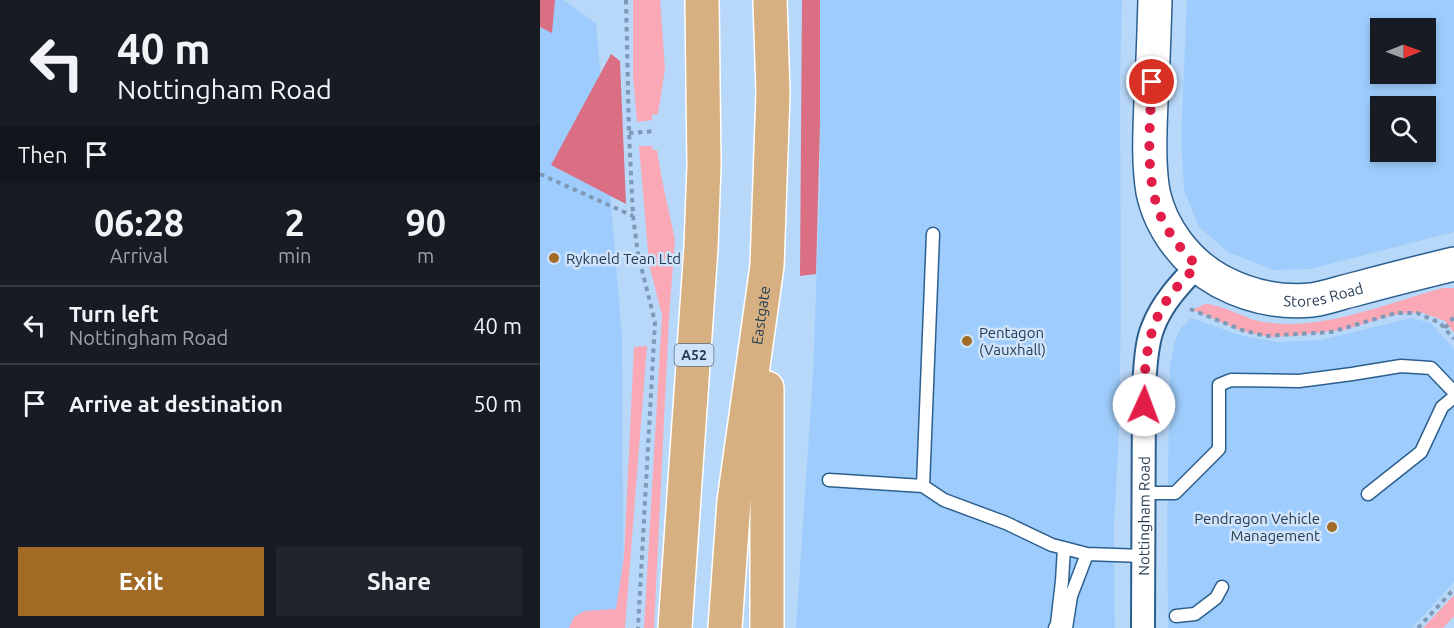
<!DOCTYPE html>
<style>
:root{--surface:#171b24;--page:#20242c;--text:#f1f3f6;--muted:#9ea1a6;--line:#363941;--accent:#a16b25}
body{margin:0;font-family:Ubuntu,sans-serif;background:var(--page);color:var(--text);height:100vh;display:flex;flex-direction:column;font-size:22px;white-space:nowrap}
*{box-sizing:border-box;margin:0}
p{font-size:20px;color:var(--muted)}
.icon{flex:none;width:33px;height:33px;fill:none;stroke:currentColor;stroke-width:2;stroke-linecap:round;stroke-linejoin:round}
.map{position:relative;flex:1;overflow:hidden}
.side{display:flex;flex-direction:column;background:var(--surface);width:540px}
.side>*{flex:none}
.guide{background:#171b24;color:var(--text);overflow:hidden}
.needle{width:39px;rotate:89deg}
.fabs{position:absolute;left:830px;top:18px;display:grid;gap:12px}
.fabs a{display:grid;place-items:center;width:66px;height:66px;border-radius:0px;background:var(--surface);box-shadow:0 3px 9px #0003;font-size:30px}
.pin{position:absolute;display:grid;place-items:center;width:51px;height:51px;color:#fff;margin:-26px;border:3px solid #fff;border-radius:50%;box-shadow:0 2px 6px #0007}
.me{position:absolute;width:66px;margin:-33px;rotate:2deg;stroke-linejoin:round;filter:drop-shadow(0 0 4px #0008)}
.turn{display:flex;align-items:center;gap:21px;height:126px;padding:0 18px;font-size:27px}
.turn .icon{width:78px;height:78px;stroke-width:2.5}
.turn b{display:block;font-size:42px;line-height:51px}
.then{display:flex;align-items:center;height:57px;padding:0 18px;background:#0003;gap:12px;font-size:22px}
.eta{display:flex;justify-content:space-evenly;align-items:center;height:102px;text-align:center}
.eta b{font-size:36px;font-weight:600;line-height:42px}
.button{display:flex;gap:12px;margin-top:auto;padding:12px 18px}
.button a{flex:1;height:69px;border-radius:0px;background:var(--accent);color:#fff;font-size:24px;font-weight:600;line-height:69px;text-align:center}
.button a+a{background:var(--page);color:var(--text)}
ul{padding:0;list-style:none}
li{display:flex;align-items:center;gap:18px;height:78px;padding:0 18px;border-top:2px solid var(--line)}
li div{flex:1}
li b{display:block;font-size:22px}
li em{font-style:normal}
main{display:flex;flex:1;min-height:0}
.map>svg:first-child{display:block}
.built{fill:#9ecdfd;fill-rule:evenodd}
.green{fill:#faa8b5}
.forest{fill:#da6f84}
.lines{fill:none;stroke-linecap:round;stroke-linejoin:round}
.lane-casing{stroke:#2c5f8e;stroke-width:15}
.street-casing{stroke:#2c5f8e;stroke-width:26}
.secondary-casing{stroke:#2c5f8e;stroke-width:36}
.primary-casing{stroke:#fff;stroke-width:36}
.path{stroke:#7e9ab7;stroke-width:4;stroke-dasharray:4.5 4.5;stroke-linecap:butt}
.lane{stroke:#fff;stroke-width:12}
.street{stroke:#fff;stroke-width:22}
.secondary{stroke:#fff;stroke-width:33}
.primary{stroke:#d6b080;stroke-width:33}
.route{stroke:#e11d48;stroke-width:10;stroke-dasharray:0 18}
.poi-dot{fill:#a16b25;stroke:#cfe4fa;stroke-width:2}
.labels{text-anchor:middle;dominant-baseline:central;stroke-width:5;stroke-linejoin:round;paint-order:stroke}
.shield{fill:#cfe4fa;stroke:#596e84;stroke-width:1.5}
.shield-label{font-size:14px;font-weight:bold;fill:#263c52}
.poi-label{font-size:15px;fill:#263c52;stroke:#cfe4fa;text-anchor:start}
.street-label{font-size:15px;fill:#263c52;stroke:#cfe4fa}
</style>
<main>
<section class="side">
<div class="guide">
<div class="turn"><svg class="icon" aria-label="left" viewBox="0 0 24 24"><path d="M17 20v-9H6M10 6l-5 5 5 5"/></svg><div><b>40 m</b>Nottingham Road</div></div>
<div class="then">Then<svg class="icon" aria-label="arrive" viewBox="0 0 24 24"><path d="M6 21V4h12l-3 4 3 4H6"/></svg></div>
</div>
<div class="eta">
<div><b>06:28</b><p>Arrival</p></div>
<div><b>2</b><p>min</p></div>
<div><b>90</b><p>m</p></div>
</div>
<ul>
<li><svg class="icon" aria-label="left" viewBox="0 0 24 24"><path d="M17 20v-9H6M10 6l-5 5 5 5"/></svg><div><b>Turn left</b><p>Nottingham Road</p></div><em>40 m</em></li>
<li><svg class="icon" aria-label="arrive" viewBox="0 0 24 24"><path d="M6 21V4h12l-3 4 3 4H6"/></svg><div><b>Arrive at destination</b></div><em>50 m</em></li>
</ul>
<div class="button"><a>Exit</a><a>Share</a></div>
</section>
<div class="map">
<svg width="914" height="628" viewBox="0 0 914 628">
<rect width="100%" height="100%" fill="#b8d8f9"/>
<path class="built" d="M 0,0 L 23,0 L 56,23 L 82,336 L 84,628 L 0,628 Z
M 280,0 L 582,0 L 580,80 L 581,308 L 579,430 L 574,527 L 575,628 L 256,628 L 273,374 L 280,181 Z
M 647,0 L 914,0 L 914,232 L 770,269 L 734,270 L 688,252 L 659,227 L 644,190 L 641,137 ZM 885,28 L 885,74 L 840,74 L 840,28 ZM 885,106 L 885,152 L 840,152 L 840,106 Z
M 651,318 L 703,336 L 738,342 L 780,340 L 871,318 L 891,323 L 914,349 L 914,582 L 872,628 L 628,628 L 627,523 L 630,366 L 634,344 L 640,329 Z"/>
<path class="green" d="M 93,0 L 120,0 L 125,69 L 118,114 L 112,115 L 112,120 L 97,122 L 93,76 Z
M 99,146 L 112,146 L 113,150 L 117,150 L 122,180 L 135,240 L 129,318 L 114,628 L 104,628 L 122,315 L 109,264 Z
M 903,288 L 914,288 L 914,333 L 905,321 L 883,313 L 868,313 L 852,315 L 807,329 L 752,336 L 729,337 L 702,331 L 653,310 C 657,308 662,305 666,304 C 677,304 703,316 714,320 C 724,323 736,323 746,324 C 796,325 855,301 903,288 Z
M 107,346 L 85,628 L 29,628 L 34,617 L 45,611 L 76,609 L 84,557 L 94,347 Z
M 914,595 L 914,616 L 903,628 L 883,628 Z"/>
<path class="forest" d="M 0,0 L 15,0 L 12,33 L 0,27 Z
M 262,0 L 280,0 L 280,124 L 276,274 L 260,276 Z
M 71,54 L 80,61 L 86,204 L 11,165 Z"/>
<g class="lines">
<g class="lane-casing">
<path id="lane" d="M 289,480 L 383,486 L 404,500 L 466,523 L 512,545 L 524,548 L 547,554 L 603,556
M 383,486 L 393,234
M 603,493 L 635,493 L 679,449 L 679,385 L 691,380 L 759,381 L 812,374 L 861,366 L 891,368 L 914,392
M 828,494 L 881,452 L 902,407 L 914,397
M 636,616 L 655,614 L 676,598 L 682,587
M 515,628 L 517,624 L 522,581 L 524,548
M 526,628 L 531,596 L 547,554"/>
</g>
<g class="street-casing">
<g id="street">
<path id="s1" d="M 603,628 L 604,383 C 606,364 606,344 613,327 C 622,303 640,284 657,266"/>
</g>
</g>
<g class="secondary-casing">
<g id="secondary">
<path id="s2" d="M 615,0 C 614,34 613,67 611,101 C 610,130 608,162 613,192 C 621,229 647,263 680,281 C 708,296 740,303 772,300 C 787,298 802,292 816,289 C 849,280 881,272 914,264"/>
</g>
</g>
<g class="primary-casing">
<g id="primary">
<path d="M 227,388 L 227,628"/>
<path d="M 135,628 L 161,247 L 164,165 L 162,0"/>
<path id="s3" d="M 185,628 L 194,501 L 227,266 L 233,93 L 230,0"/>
</g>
</g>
<path class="path" d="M 86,0 L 89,133 L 93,216 L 98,254 L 115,322 L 98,628
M 89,133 L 116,131
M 0,174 L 93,216
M 650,309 L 702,330 L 725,336 L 791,332 L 856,313 L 877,313 L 900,323 L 914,339
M 905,328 L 914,317
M 878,628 L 914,589"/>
<use href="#lane" class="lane"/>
<use href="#street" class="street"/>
<use href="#secondary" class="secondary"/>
<use href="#primary" class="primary"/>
</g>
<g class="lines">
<path class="route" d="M 604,405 C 604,367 606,329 629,297 C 637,286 647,276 657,266 C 645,253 634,241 625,225 C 603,185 610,127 612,82"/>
</g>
<g class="poi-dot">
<circle cx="14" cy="258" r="6"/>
<circle cx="427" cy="341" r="6"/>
<circle cx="792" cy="527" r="6"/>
</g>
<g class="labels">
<rect class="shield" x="134.5" y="344" width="39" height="22" rx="4.5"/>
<g class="shield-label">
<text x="154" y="355">A52</text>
</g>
<g class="poi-label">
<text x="26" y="258">Rykneld Tean Ltd</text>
<text x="439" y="332">Pentagon<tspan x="439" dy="17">(Vauxhall)</tspan></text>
<text x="780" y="518" text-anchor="end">Pendragon Vehicle<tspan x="780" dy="17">Management</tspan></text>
</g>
<g class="street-label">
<text stroke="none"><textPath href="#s2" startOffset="414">Stores Road</textPath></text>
<text stroke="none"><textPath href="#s3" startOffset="315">Eastgate</textPath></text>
<text stroke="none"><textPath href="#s1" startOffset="112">Nottingham Road</textPath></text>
</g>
</g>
</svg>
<div class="fabs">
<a><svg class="needle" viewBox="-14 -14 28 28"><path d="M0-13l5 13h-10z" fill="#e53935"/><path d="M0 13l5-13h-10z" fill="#9ea1a6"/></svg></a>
<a><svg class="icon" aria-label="search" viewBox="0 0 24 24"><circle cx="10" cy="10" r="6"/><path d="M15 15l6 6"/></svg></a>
</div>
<div class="pin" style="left:612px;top:82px;background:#d93025"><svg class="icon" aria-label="arrive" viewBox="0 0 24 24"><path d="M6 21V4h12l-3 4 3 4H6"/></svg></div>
<svg class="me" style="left:604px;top:405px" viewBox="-20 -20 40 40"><circle r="19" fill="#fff"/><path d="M0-13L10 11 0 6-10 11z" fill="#e11d48"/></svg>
</div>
</main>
